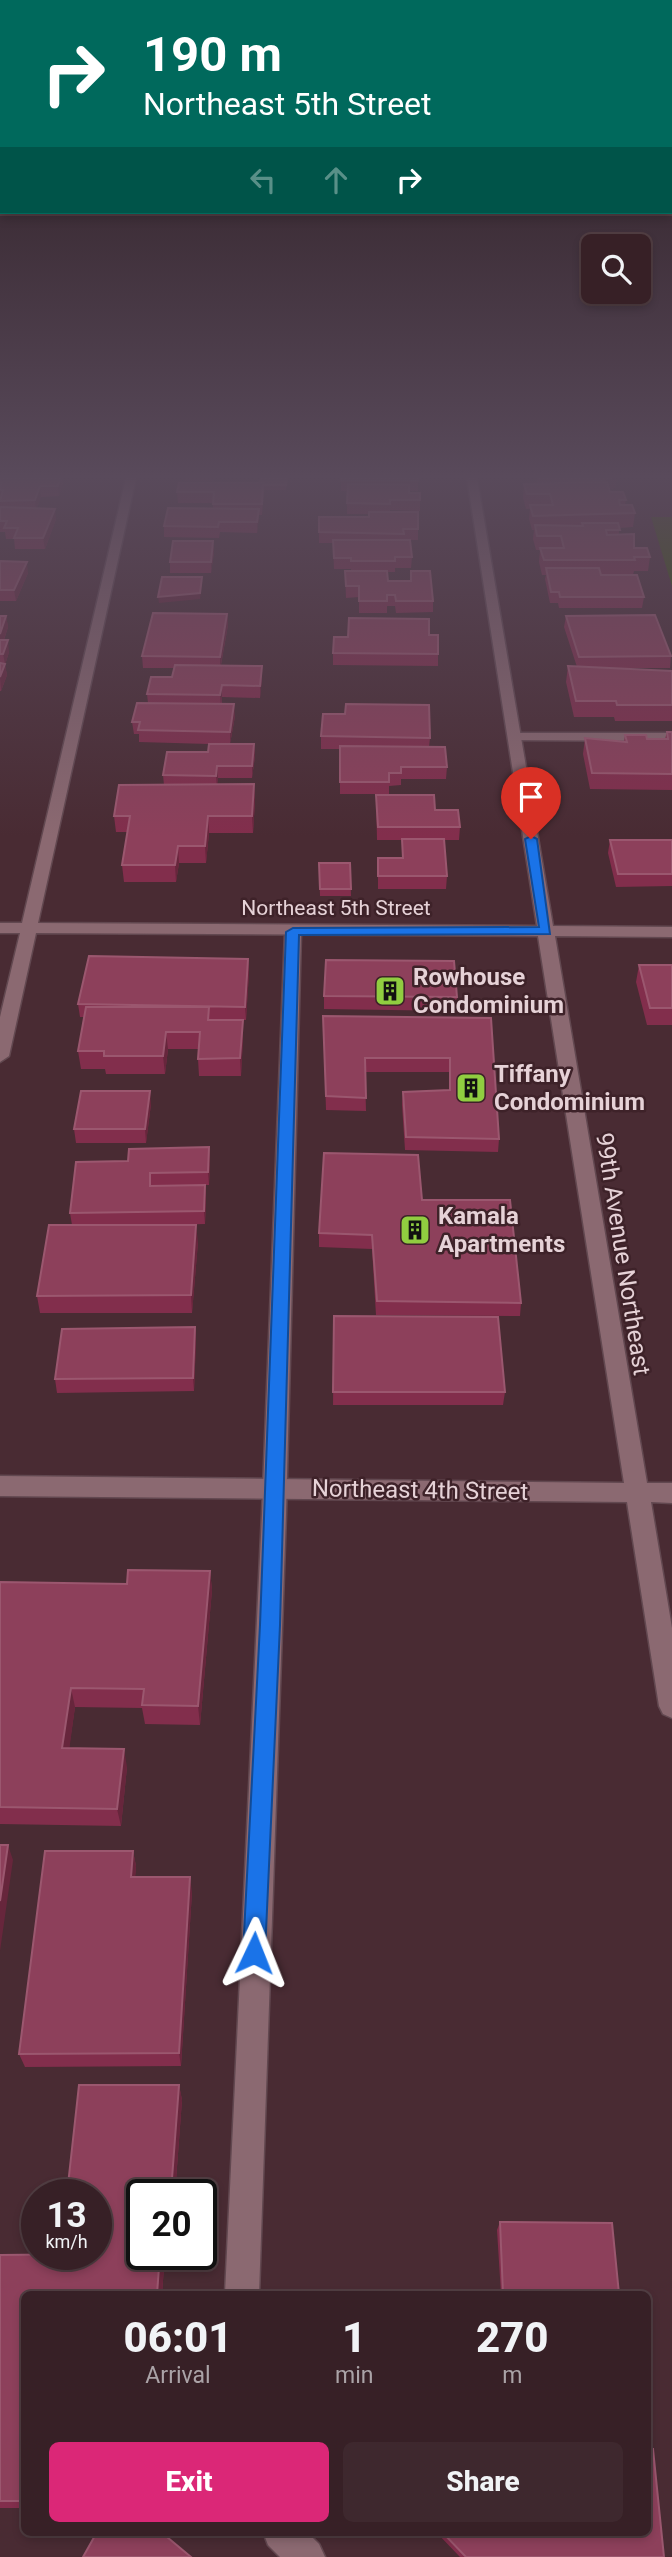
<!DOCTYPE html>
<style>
:root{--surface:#372026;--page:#3e282e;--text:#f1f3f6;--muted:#aaa3a7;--line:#513e43;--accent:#db2777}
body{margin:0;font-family:Roboto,sans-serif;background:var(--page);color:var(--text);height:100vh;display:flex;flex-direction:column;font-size:26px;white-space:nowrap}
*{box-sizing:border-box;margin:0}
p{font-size:23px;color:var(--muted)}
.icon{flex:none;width:38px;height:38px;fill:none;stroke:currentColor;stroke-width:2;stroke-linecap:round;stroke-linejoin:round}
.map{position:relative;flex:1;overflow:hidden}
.drawer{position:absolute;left:21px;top:2291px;width:630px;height:245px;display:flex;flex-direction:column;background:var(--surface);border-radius:10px;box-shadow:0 4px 10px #0003,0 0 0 2px var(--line)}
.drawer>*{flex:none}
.guide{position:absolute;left:0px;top:0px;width:672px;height:214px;box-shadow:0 4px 10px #0003,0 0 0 2px var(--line);background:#00695c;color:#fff;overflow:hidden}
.tools{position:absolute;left:581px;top:234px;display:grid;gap:14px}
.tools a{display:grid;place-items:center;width:70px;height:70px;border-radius:10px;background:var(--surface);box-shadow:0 4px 10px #0003,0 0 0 2px var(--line);font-size:35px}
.speed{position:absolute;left:21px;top:2179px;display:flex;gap:14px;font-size:35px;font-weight:700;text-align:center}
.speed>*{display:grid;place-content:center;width:91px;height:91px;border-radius:50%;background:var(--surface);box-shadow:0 4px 10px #0003,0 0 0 2px var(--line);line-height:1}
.speed small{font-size:18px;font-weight:400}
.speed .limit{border:4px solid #111;border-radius:10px;background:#fff;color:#111}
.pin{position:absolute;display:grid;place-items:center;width:60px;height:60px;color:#fff;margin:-72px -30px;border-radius:50% 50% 50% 0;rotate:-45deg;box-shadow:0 0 7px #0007}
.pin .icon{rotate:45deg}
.me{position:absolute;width:77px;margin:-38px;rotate:2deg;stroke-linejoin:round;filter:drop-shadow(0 0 5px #0008)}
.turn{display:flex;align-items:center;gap:24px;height:147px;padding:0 28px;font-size:32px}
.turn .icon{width:91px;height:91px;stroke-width:2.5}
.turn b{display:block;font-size:49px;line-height:60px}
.lanes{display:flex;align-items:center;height:66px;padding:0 28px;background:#0003;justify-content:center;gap:35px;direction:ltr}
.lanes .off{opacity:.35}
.eta{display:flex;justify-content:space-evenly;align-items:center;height:119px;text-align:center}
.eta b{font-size:42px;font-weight:800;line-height:49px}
.action{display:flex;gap:14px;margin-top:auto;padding:14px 28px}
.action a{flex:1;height:80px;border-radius:10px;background:var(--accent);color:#fff;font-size:28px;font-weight:800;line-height:80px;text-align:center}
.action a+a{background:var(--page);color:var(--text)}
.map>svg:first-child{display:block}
.green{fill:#355403}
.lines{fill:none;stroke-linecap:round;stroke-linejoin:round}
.lane-casing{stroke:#624850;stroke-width:3}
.street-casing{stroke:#624850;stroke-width:3}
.lane{fill:#8b6971;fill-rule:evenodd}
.street{fill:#8b6971;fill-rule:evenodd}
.wall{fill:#822e4c}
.shaded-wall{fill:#67263c}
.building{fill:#8d405b;stroke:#9b576f;stroke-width:2}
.route{fill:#1a73e8;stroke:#114b97;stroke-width:2}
.labels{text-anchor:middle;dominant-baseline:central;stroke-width:5;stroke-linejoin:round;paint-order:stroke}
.far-street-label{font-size:21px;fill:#e6d2d7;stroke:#3e2229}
.poi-label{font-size:24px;font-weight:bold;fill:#e6d2d7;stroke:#3e2229;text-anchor:start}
.street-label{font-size:24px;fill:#e6d2d7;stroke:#3e2229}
</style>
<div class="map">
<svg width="672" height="2557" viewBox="0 0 672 2557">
<rect width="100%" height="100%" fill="#492b33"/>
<path class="green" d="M 651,517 L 672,517 L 672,586 Z"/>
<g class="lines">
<g class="lane-casing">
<path id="lane" d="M 514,733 L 672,733 L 672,741 L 509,740 L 509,734 Z
M 293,927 L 301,932 L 286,1514 L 259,2294 L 225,2294 L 262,1514 L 285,932 Z
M 263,2532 L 307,2532 L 319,2544 L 325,2557 L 280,2557 L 268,2545 Z"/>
</g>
<g class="street-casing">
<path id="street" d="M 126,478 L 136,478 L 38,923 L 537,926 L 467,478 L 477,478 L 553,926 L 672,927 L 672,937 L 555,936 L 647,1483 L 672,1483 L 672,1503 L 651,1502 L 672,1628 L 672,1718 L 663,1714 L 659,1706 L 627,1502 L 0,1496 L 0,1476 L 624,1483 L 538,936 L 36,933 L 9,1056 L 0,1062 L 0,1017 L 20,933 L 0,933 L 0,923 L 22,923 Z"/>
</g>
<use href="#lane" class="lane"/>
<use href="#street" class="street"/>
</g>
<path class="wall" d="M 0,478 L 63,478 L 63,482 L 59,496 L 41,497 L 37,508 L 56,519 L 45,549 L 15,549 L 14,539 L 6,539 L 5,532 L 0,532 Z
M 184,478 L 214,478 L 214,481 L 185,481 Z
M 287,478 L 286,490 L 264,490 L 262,515 L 259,515 L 257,533 L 220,532 L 219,538 L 164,537 L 164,526 L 213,508 L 213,503 L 178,503 L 177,492 L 260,483 Z
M 341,478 L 418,478 L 418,491 L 409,491 L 409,493 L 420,500 L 420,511 L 390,510 L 390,512 L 418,529 L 418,540 L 410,540 L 412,557 L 411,568 L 395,568 L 395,572 L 387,572 L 388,581 L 410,581 L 411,571 L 433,601 L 433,612 L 396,613 L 395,606 L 387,606 L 387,613 L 359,613 L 359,597 L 346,598 L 345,571 L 351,571 L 351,569 L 334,569 L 333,543 L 319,543 L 319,517 L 369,517 L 369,514 L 347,514 L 347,491 L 341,491 Z
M 536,478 L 616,478 L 615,488 L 609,489 L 610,492 L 626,500 L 625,505 L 635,513 L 633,527 L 619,528 L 619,535 L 634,548 L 650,557 L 648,571 L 634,571 L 633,575 L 644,597 L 642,608 L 559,608 L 558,603 L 550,603 L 545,579 L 546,575 L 542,575 L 539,562 L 540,550 L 536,550 L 533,539 L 534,530 L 532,530 L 529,519 L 530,509 L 526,509 L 523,498 L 524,484 L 537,484 Z
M 213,541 L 214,552 L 211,573 L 170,573 L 170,562 Z
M 0,561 L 28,573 L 16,601 L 0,601 Z
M 227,614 L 228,625 L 221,665 L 262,678 L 260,698 L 222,697 L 222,704 L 235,716 L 230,744 L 254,744 L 255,756 L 252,778 L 218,778 L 217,785 L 254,784 L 255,801 L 253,833 L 209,833 L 206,863 L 179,863 L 176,882 L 124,882 L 122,865 L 128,832 L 116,832 L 114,816 L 164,785 L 163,775 L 208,752 L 209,744 L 139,742 L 139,734 L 134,734 L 132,722 L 148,703 L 147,694 L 172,677 L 174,668 L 143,668 L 142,656 Z
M 0,616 L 6,616 L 8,627 L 4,640 L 9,652 L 5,665 L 7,675 L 1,691 L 0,691 Z
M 566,616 L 671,656 L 670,668 L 613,668 L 672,671 L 672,721 L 615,721 L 614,717 L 574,717 L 566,682 L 568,666 L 577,667 L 564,627 Z
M 429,635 L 438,654 L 438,666 L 333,665 L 333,653 L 348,637 Z
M 667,732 L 672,732 L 672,790 L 590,789 L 583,754 L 585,738 L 624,742 L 625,735 L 647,739 L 665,739 Z
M 321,736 L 430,738 L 429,747 L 447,767 L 446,779 L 401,779 L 401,785 L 389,786 L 389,794 L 340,794 L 340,749 L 321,749 Z
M 376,795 L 435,810 L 460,827 L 459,840 L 444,840 L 447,876 L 446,889 L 378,889 L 378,858 L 402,858 L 402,840 L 377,840 Z
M 610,840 L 672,840 L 672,886 L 616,887 L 608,853 Z
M 319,863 L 350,863 L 351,896 L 320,896 Z
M 248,959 L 249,972 L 246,1020 L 243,1020 L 243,1037 L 241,1076 L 199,1076 L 198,1059 L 199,1049 L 168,1049 L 165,1074 L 106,1074 L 105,1069 L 81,1069 L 78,1051 L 85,1017 L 80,1017 L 78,1004 Z
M 639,965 L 672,965 L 672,1025 L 647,1025 L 636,982 Z
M 324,996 L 457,997 L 456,1011 L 324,1009 Z
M 323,1016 L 491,1018 L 499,1139 L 498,1152 L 405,1150 L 402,1105 L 403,1092 L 449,1090 L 449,1072 L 365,1072 L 366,1111 L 326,1110 Z
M 151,1104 L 146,1143 L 76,1143 L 74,1129 Z
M 209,1147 L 210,1161 L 209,1185 L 152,1186 L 205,1185 L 206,1199 L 205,1224 L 170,1225 L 198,1242 L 192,1313 L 40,1313 L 37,1296 L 72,1225 L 70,1213 L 128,1161 Z
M 422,1200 L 521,1303 L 520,1316 L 376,1315 L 372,1249 L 319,1247 L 319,1233 Z
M 334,1316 L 505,1392 L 503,1405 L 333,1405 Z
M 195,1327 L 196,1341 L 194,1391 L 57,1393 L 55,1379 Z
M 210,1571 L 212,1590 L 200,1725 L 145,1724 L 142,1708 L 75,1707 L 69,1748 L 127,1767 L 121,1826 L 0,1824 L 0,1582 L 127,1584 Z
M 133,1851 L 136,1866 L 135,1877 L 192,1892 L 181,2066 L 25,2067 L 19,2054 Z
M 179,2085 L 182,2100 L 175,2194 L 142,2194 L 142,2254 L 165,2254 L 162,2294 L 24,2294 L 24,2508 L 0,2508 L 0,2255 L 61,2255 Z
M 500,2222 L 619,2294 L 501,2294 L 497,2230 Z
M 436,2532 L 648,2532 L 664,2557 L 460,2557 Z"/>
<path class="shaded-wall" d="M 60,478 L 63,478 L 63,482 L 59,496 L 58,486 Z
M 612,478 L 616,478 L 615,488 L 601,490 L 602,480 Z
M 40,486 L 41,497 L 36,511 L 35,500 Z
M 55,509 L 56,519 L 45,549 L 43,538 Z
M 259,509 L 259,520 L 257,533 L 257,522 Z
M 213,541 L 214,552 L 211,573 L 211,562 Z
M 27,562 L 28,573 L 16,601 L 14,590 Z
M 202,577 L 202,583 L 200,599 L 159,603 L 158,597 Z
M 227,614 L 228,625 L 220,669 L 220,657 Z
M 6,616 L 8,627 L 0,651 L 0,634 Z
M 8,640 L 9,652 L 5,665 L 7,675 L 1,691 L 0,677 L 5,664 L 3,654 Z
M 262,666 L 262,678 L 260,698 L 260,686 Z
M 222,685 L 222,697 L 221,707 L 220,695 Z
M 234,704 L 235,716 L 230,744 L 230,732 Z
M 254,744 L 255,756 L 252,778 L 252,766 Z
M 217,766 L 218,778 L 217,788 L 216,776 Z
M 254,784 L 255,801 L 253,833 L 252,816 Z
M 208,816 L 209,833 L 206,863 L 205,846 Z
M 178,846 L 179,863 L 176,882 L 175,865 Z
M 248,959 L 249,972 L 246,1020 L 245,1007 Z
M 243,1020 L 243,1037 L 241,1076 L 240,1058 Z
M 166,1032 L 168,1049 L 165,1074 L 163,1056 Z
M 150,1091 L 151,1104 L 146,1143 L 145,1129 Z
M 209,1147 L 210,1161 L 209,1185 L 208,1172 Z
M 205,1185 L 206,1199 L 205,1224 L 204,1211 Z
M 196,1225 L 198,1242 L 192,1313 L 191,1295 Z
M 195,1327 L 196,1341 L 194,1391 L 193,1378 Z
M 210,1571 L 212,1590 L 200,1725 L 198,1706 Z
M 71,1688 L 75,1707 L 67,1766 L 62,1748 Z
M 124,1749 L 127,1767 L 121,1826 L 117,1809 Z
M 8,1845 L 13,1860 L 0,1951 L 0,1901 Z
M 133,1851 L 136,1866 L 134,1892 L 131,1877 Z
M 190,1877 L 192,1892 L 181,2066 L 179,2053 Z
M 179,2085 L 182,2100 L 175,2194 L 169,2194 Z
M 160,2254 L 165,2254 L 162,2294 L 157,2294 Z"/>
<path class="building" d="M 0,478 L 60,478 L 58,486 L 40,486 L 35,500 L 0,501 L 3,490 L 0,490 L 1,483 L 0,483 Z
M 261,478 L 287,478 L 286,485 L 263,485 L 263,483 L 260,483 Z
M 341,478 L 418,478 L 418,481 L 341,481 Z
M 539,478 L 612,478 L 602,480 L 539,479 Z
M 607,482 L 610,492 L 623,492 L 626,500 L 619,500 L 620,505 L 632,505 L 635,513 L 533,516 L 530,505 L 553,505 L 550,494 L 527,494 L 524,484 Z
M 179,483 L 263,483 L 262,504 L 213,504 L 214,492 L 177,492 Z
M 348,484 L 409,485 L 409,493 L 420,493 L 420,500 L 390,500 L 390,504 L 347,503 Z
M 0,507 L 55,509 L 43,538 L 14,538 L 18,528 L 4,528 L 7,521 L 0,521 Z
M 168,508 L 259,509 L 257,522 L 219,522 L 218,527 L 164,526 Z
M 369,512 L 418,512 L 418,529 L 403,529 L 404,534 L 319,532 L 319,517 L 369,517 Z
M 582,523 L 618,523 L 620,530 L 606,530 L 607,535 L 634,534 L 634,548 L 647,548 L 650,557 L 634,557 L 635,560 L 544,560 L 540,548 L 564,548 L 561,536 L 537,536 L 535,525 L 583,526 Z
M 333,540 L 410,540 L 412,557 L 395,557 L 395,561 L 351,561 L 351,558 L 334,558 Z
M 173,541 L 213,541 L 211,562 L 170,562 Z
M 0,561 L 27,562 L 14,590 L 0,590 Z
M 546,568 L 599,568 L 601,575 L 637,575 L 644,597 L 560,597 L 559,592 L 551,592 Z
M 345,571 L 387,571 L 388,581 L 411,581 L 411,571 L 430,571 L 433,601 L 396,601 L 395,595 L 387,595 L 387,601 L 359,601 L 359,586 L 346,586 Z
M 162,577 L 202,577 L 200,593 L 158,597 Z
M 153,613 L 227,614 L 220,657 L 142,656 Z
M 655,615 L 671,656 L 579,657 L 566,616 Z
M 0,616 L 6,616 L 0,634 Z
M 349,618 L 429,619 L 429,635 L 438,635 L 438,654 L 333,653 L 334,637 L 348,637 Z
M 0,640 L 8,640 L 3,654 L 0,654 Z
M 0,663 L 5,664 L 0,677 Z
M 175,665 L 262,666 L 260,686 L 222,685 L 220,695 L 147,694 L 151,677 L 172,677 Z
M 568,666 L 672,671 L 672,705 L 617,705 L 616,701 L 576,701 Z
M 137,703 L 234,704 L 230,732 L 138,730 L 140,722 L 132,722 Z
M 346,704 L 429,705 L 430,738 L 321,736 L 323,714 L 345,714 Z
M 667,732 L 672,732 L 672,774 L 592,773 L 585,738 L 627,742 L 625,735 L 646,735 L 647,739 L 668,739 Z
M 209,744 L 254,744 L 252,766 L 217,766 L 216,776 L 163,775 L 167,752 L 208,752 Z
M 340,746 L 445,747 L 447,767 L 401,767 L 401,773 L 389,773 L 389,782 L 340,782 Z
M 254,784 L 252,816 L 208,816 L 205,846 L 178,846 L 175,865 L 122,865 L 130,816 L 114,816 L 119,785 Z
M 376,795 L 434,795 L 435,810 L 458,810 L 460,827 L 378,827 Z
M 402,839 L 444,839 L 447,876 L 378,876 L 378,858 L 403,858 Z
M 610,840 L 672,840 L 672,874 L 618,874 Z
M 319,863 L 350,863 L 351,889 L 320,889 Z
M 89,956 L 248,959 L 245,1007 L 78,1004 Z
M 326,960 L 454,961 L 457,997 L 324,996 Z
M 639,965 L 672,965 L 672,1008 L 650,1008 Z
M 86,1007 L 209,1007 L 208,1020 L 243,1020 L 240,1058 L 198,1059 L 200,1032 L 166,1032 L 163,1056 L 104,1056 L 104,1051 L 78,1051 Z
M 323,1016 L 491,1018 L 499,1139 L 406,1137 L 403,1092 L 450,1090 L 450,1058 L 365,1058 L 366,1098 L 326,1096 Z
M 81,1091 L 150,1091 L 145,1129 L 74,1129 Z
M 209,1147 L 208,1172 L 150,1173 L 150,1186 L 205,1185 L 204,1211 L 70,1213 L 76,1162 L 128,1161 L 129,1149 Z
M 324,1153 L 418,1155 L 422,1200 L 510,1200 L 521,1303 L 377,1301 L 372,1235 L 319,1233 Z
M 49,1225 L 196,1225 L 191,1295 L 37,1296 Z
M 334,1316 L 498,1317 L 505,1392 L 333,1392 Z
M 195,1327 L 193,1378 L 55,1379 L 62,1329 Z
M 128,1570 L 210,1571 L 198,1706 L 142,1705 L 144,1689 L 71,1688 L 62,1748 L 124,1749 L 117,1809 L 0,1807 L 0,1582 L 127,1584 Z
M 0,1845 L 8,1845 L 0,1901 Z
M 45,1851 L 133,1851 L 131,1877 L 190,1877 L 179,2053 L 19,2054 Z
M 79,2085 L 179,2085 L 171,2192 L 169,2194 L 142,2194 L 142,2254 L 160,2254 L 157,2294 L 24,2294 L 24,2501 L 0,2501 L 0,2255 L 96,2254 L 96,2194 L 67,2194 Z
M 500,2222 L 612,2223 L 619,2294 L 503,2294 Z
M 648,2449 L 653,2449 L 664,2557 L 466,2557 L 442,2532 L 648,2532 Z
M 97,2532 L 161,2532 L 191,2557 L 83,2557 Z"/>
<linearGradient id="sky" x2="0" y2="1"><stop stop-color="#28181c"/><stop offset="0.57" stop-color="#594a5b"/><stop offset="1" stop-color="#594a5b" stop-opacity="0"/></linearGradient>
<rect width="672" height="836" fill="url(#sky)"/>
<path class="route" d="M 531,836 L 537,839 L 550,934 L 299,935 L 280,1625 L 265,1953 L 262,1961 L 254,1964 L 246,1961 L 243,1953 L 260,1625 L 286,932 L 293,928 L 539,927 L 525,839 Z"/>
<defs>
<g id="building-square" transform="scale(1.575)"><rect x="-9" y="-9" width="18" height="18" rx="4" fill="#90cd40" stroke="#3e2229"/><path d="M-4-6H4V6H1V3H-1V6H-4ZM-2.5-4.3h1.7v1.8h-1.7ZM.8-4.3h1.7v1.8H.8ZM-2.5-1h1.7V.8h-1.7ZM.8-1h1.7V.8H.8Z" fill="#111"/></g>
</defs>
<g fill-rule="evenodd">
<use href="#building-square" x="390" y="991"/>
<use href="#building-square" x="471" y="1088"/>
<use href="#building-square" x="415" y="1230"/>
</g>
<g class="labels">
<g class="far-street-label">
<text x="336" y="908">Northeast 5th Street</text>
</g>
<g class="poi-label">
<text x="413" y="977">Rowhouse<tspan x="413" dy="28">Condominium</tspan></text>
<text x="494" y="1074">Tiffany<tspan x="494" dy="28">Condominium</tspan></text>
<text x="438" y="1216">Kamala<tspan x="438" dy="28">Apartments</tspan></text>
</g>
<g class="street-label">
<text transform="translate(623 1254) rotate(81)">99th Avenue Northeast</text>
<text transform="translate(420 1490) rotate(1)">Northeast 4th Street</text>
</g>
</g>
</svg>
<div class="tools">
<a><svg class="icon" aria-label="search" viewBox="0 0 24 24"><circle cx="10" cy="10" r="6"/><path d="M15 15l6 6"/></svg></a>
</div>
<div class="speed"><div>13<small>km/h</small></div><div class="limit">20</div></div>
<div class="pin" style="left:531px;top:839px;background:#d93025"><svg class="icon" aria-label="arrive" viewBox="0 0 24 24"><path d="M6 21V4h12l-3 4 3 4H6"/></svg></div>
<svg class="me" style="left:254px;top:1953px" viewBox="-20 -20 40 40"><path d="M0-17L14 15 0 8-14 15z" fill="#1a73e8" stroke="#fff" stroke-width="4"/></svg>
<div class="guide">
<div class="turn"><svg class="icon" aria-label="right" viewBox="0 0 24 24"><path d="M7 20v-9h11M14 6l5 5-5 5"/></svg><div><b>190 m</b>Northeast 5th Street</div></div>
<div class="lanes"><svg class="icon off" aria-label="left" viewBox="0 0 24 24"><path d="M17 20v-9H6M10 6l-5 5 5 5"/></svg><svg class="icon off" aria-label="ahead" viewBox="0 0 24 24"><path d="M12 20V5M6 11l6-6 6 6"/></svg><svg class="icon" aria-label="right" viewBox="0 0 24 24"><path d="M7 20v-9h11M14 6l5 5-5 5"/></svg></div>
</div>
<section class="drawer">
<div class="eta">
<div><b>06:01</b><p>Arrival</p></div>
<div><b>1</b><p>min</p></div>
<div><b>270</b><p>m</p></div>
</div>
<div class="action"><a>Exit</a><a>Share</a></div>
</section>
</div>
